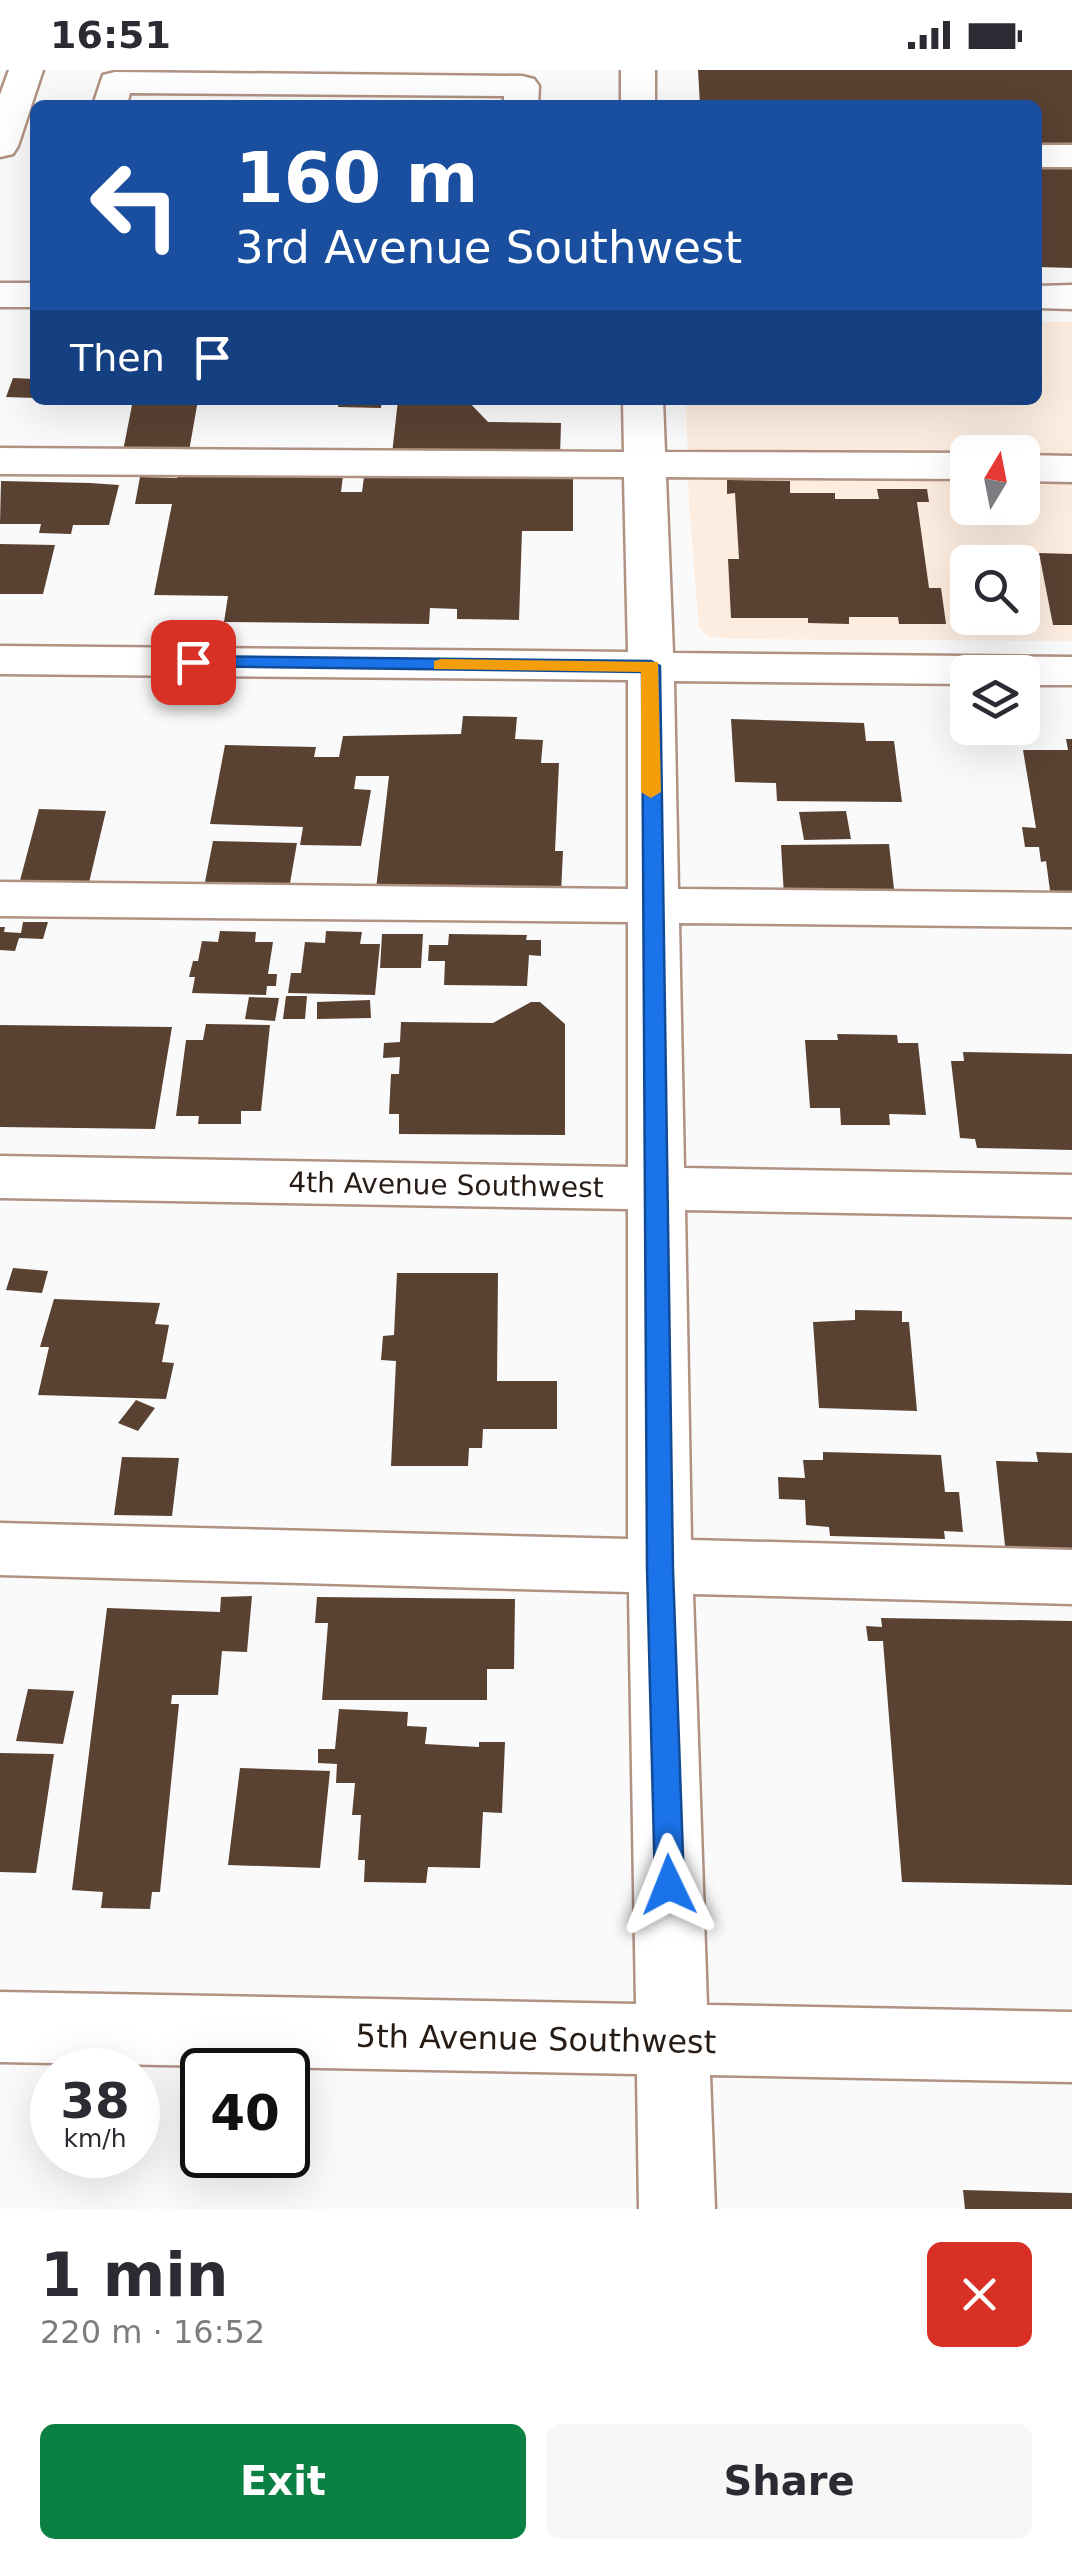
<!DOCTYPE html>
<meta charset="utf-8">
<style>
:root{--surface:#fff;--page:#f7f7f7;--text:#2b2b33;--muted:#7c7c81;--accent:#0b8043}
body{margin:0;font-family:"DejaVu Sans",sans-serif;background:var(--page);color:var(--text);height:100vh;display:flex;flex-direction:column;font-size:38px;white-space:nowrap}
*{box-sizing:border-box;margin:0}
p{font-size:32px;color:var(--muted)}
.icon{flex:none;width:55px;height:55px;fill:none;stroke:currentColor;stroke-width:2;stroke-linecap:round;stroke-linejoin:round}
.map{position:relative;height:2139px;overflow:hidden}
.details{display:flex;flex-direction:column;background:var(--surface);flex:1}
.details>*{flex:none}
.banner{position:absolute;left:30px;top:30px;width:1012px;height:305px;border-radius:15px;box-shadow:0 10px 40px #0002;background:#1a4fa0;color:#fff;overflow:hidden}
.needle{width:65px;rotate:10deg}
.buttons{position:absolute;left:950px;top:365px;display:grid;gap:20px}
.buttons a{display:grid;place-items:center;width:90px;height:90px;border-radius:15px;background:var(--surface);box-shadow:0 10px 40px #0002;font-size:50px}
.speed{position:absolute;left:30px;top:1978px;display:flex;gap:20px;font-size:50px;font-weight:700;text-align:center}
.speed>*{display:grid;place-content:center;width:130px;height:130px;border-radius:50%;background:var(--surface);box-shadow:0 10px 40px #0002;line-height:1}
.speed small{font-size:25px;font-weight:400}
.speed .limit{border:5px solid #111;border-radius:15px;background:#fff;color:#111}
.pin{position:absolute;display:grid;place-items:center;width:85px;height:85px;color:#fff;margin:-42px;border-radius:20px;box-shadow:0 5px 15px #0006}
.me{position:absolute;width:110px;margin:-55px;rotate:358deg;stroke-linejoin:round;filter:drop-shadow(0 0 8px #0008)}
.turn{display:flex;align-items:center;gap:35px;height:210px;padding:0 40px;font-size:45px}
.turn .icon{width:130px;height:130px;stroke-width:2.5}
.turn b{display:block;font-size:70px;line-height:85px}
.then{display:flex;align-items:center;height:95px;padding:0 40px;background:#0003;gap:20px;font-size:38px}
.round{display:grid;place-items:center;flex:none;width:105px;height:105px;border-radius:15px;background:var(--page)}
.headline{display:flex;align-items:center;justify-content:space-between;height:170px;padding:0 40px}
h1{font-size:60px;font-weight:800;line-height:75px}
.primary-button{display:flex;gap:20px;margin-top:auto;padding:20px 40px}
.primary-button a{flex:1;height:115px;border-radius:15px;background:var(--accent);color:#fff;font-size:40px;font-weight:800;line-height:115px;text-align:center}
.primary-button a+a{background:var(--page);color:var(--text)}
.status{display:flex;justify-content:space-between;align-items:center;height:70px;padding:0 50px;background:var(--surface);direction:ltr}
.status svg{height:28px;fill:currentColor}
.map>svg:first-child{display:block}
.commercial{fill:#fdede0;fill-rule:evenodd}
.building{fill:#5a4232}
.lines{fill:none;stroke-linecap:round;stroke-linejoin:round}
.minor-casing{stroke:#b09283;stroke-width:5}
.minor{fill:#fff;fill-rule:evenodd}
.route{fill:#1a73e8;stroke:#114b97;stroke-width:2.5}
.slow{fill:#f59e0b}
.labels{text-anchor:middle;dominant-baseline:central;stroke-width:10;stroke-linejoin:round;paint-order:stroke}
.street-label{font-size:28px;fill:#261b15;stroke:#fff}
.near-street-label{font-size:32px;fill:#261b15;stroke:#fff}
</style>
<div class="status"><b>16:51</b><svg viewBox="0 0 49 12"><path d="M0 12V9h3v3zM5 12V6h3v6zM10 12V3h3v9zM15 12V0h3v12zM26 1h20v11H26zM47 4h2v5h-2z"/></svg></div>
<div class="map">
<svg width="1072" height="2139" viewBox="0 0 1072 2139">
<rect width="100%" height="100%" fill="#fafafa"/>
<path class="commercial" d="M 1038,252 L 1072,252 L 1072,571 L 738,569 L 709,567 L 699,557 L 689,436 L 686,330 L 1038,330 ZM 968,382 L 1022,382 L 1022,438 L 968,438 ZM 968,492 L 1022,492 L 1022,548 L 968,548 Z"/>
<path class="building" d="M 698,0 L 1072,0 L 1072,81 L 1038,81 L 1038,35 L 700,35 Z
M 1038,97 L 1072,97 L 1072,198 L 1038,197 Z
M 13,308 L 35,309 L 35,328 L 6,327 Z
M 133,330 L 198,330 L 189,381 L 123,381 Z
M 339,330 L 382,330 L 381,338 L 338,337 Z
M 398,330 L 467,330 L 488,352 L 561,353 L 560,387 L 392,384 Z
M 178,404 L 343,406 L 341,422 L 362,422 L 364,407 L 573,409 L 573,461 L 522,461 L 519,550 L 457,549 L 457,539 L 430,538 L 429,554 L 224,552 L 228,526 L 154,525 L 172,434 L 135,434 L 140,407 L 177,408 Z
M 727,410 L 790,411 L 790,423 L 835,423 L 835,429 L 879,429 L 877,419 L 927,419 L 929,432 L 917,432 L 929,518 L 941,518 L 946,554 L 899,554 L 898,547 L 849,547 L 849,554 L 808,553 L 808,548 L 731,548 L 728,489 L 739,489 L 735,423 L 727,424 Z
M 1,411 L 90,413 L 119,415 L 109,455 L 73,455 L 71,464 L 39,463 L 41,454 L 0,454 Z
M 0,474 L 55,475 L 43,524 L 0,524 Z
M 1039,483 L 1072,484 L 1072,555 L 1053,555 Z
M 463,646 L 517,647 L 515,669 L 543,670 L 541,693 L 559,693 L 555,781 L 563,781 L 561,823 L 376,819 L 389,706 L 356,706 L 354,719 L 371,720 L 361,776 L 300,775 L 303,757 L 210,754 L 225,675 L 316,677 L 314,687 L 339,687 L 343,666 L 461,664 Z
M 731,649 L 864,653 L 866,671 L 894,671 L 902,732 L 777,731 L 776,713 L 735,712 Z
M 1066,669 L 1072,669 L 1072,828 L 1051,828 L 1046,791 L 1041,792 L 1039,777 L 1025,777 L 1022,757 L 1036,758 L 1023,680 L 1068,680 Z
M 39,739 L 106,741 L 87,821 L 18,818 Z
M 846,741 L 851,769 L 804,770 L 799,742 Z
M 213,771 L 297,773 L 289,819 L 204,817 Z
M 889,774 L 895,828 L 784,826 L 781,775 Z
M 23,852 L 48,852 L 43,869 L 19,868 L 15,881 L 0,880 L 0,857 L 5,857 L 4,862 L 21,863 Z
M 220,861 L 256,862 L 255,872 L 273,872 L 268,904 L 277,904 L 276,916 L 267,916 L 266,925 L 192,923 L 195,907 L 189,907 L 193,891 L 198,891 L 202,871 L 218,872 Z
M 326,861 L 362,862 L 360,874 L 380,874 L 375,925 L 288,923 L 291,903 L 301,903 L 305,872 L 325,873 Z
M 382,864 L 423,864 L 421,898 L 380,898 Z
M 449,864 L 527,865 L 526,870 L 541,870 L 541,886 L 529,885 L 527,916 L 444,915 L 445,891 L 428,891 L 429,875 L 448,875 Z
M 286,926 L 307,926 L 305,949 L 283,949 Z
M 249,927 L 279,928 L 275,951 L 245,949 Z
M 370,930 L 371,948 L 317,949 L 317,932 Z
M 531,932 L 540,932 L 565,954 L 565,1065 L 399,1064 L 399,1044 L 389,1044 L 391,1004 L 399,1004 L 400,987 L 383,988 L 384,973 L 400,972 L 401,952 L 493,953 Z
M 206,954 L 270,955 L 261,1041 L 241,1041 L 241,1054 L 198,1054 L 199,1046 L 176,1046 L 186,970 L 203,970 Z
M 0,955 L 172,957 L 155,1059 L 0,1057 Z
M 837,964 L 897,965 L 898,973 L 918,973 L 926,1045 L 889,1044 L 890,1055 L 841,1055 L 840,1038 L 810,1038 L 805,970 L 838,970 Z
M 963,982 L 1072,984 L 1072,1080 L 977,1078 L 975,1069 L 960,1068 L 951,991 L 964,991 Z
M 13,1198 L 48,1201 L 42,1223 L 6,1220 Z
M 397,1203 L 498,1203 L 497,1311 L 557,1311 L 557,1359 L 483,1359 L 482,1378 L 469,1378 L 468,1396 L 391,1396 L 396,1291 L 381,1290 L 383,1266 L 394,1265 Z
M 54,1229 L 160,1233 L 155,1254 L 169,1255 L 162,1292 L 174,1293 L 166,1329 L 38,1325 L 49,1277 L 40,1277 Z
M 855,1240 L 902,1241 L 902,1252 L 909,1252 L 917,1341 L 819,1338 L 813,1252 L 855,1250 Z
M 136,1330 L 155,1338 L 138,1361 L 118,1353 Z
M 823,1382 L 941,1385 L 945,1422 L 959,1422 L 963,1462 L 944,1461 L 945,1469 L 830,1466 L 829,1457 L 806,1455 L 805,1430 L 779,1429 L 778,1407 L 805,1408 L 803,1390 L 823,1390 Z
M 1036,1382 L 1072,1383 L 1072,1487 L 1006,1485 L 996,1391 L 1038,1392 Z
M 122,1387 L 179,1388 L 172,1446 L 114,1445 Z
M 252,1526 L 247,1582 L 222,1581 L 218,1625 L 172,1625 L 171,1634 L 179,1634 L 160,1822 L 152,1822 L 150,1839 L 101,1838 L 103,1822 L 72,1820 L 107,1538 L 220,1542 L 221,1527 Z
M 317,1527 L 515,1529 L 514,1599 L 487,1599 L 487,1630 L 322,1630 L 328,1553 L 315,1553 Z
M 881,1548 L 1072,1551 L 1072,1815 L 902,1812 L 883,1571 L 868,1571 L 866,1556 L 882,1557 Z
M 28,1619 L 74,1621 L 63,1674 L 16,1671 Z
M 339,1639 L 408,1642 L 407,1656 L 427,1657 L 425,1674 L 479,1677 L 479,1672 L 505,1672 L 502,1743 L 483,1742 L 480,1798 L 428,1797 L 426,1813 L 364,1812 L 365,1790 L 358,1790 L 361,1745 L 352,1745 L 355,1713 L 336,1713 L 337,1694 L 318,1693 L 318,1679 L 335,1679 Z
M 0,1683 L 54,1684 L 36,1803 L 0,1802 Z
M 240,1698 L 330,1701 L 320,1798 L 228,1795 Z
M 963,2120 L 1072,2123 L 1072,2139 L 965,2139 Z"/>
<g class="lines">
<g class="minor-casing">
<path id="minor" d="M 9,0 L 43,0 L 18,76 L 13,84 L 0,87 L 0,25 Z
M 621,0 L 655,0 L 655,35 L 621,35 Z
M 115,2 L 522,6 L 534,9 L 539,16 L 538,35 L 504,35 L 504,26 L 130,23 L 127,35 L 93,35 L 103,5 Z
M 1038,75 L 1072,75 L 1072,97 L 1038,97 Z
M 0,213 L 35,213 L 35,237 L 0,237 Z
M 1072,215 L 1072,239 L 1038,238 L 1038,216 Z
M 623,330 L 663,330 L 665,382 L 968,383 L 968,409 L 666,407 L 673,583 L 1072,587 L 1072,615 L 1022,615 L 1022,602 L 968,602 L 968,614 L 674,611 L 678,819 L 1072,823 L 1072,857 L 679,853 L 684,1098 L 1072,1105 L 1072,1147 L 685,1140 L 691,1470 L 1072,1480 L 1072,1534 L 693,1524 L 707,1935 L 1072,1942 L 1072,2012 L 710,2005 L 715,2139 L 639,2139 L 637,2004 L 0,1992 L 0,1922 L 636,1934 L 629,1522 L 0,1505 L 0,1453 L 628,1469 L 628,1139 L 0,1128 L 0,1086 L 628,1097 L 628,852 L 0,846 L 0,812 L 628,819 L 628,610 L 0,604 L 0,576 L 628,582 L 624,407 L 0,404 L 0,378 L 624,382 Z
M 1022,385 L 1072,386 L 1072,412 L 1022,411 Z"/>
</g>
<use href="#minor" class="minor"/>
</g>
<path class="route" d="M 193,586 L 651,591 L 660,596 L 673,1499 L 684,1815 L 679,1824 L 669,1828 L 659,1824 L 655,1815 L 647,1499 L 642,602 L 186,596 L 186,588 Z"/>
<path class="slow" d="M 441,589 L 658,592 L 661,722 L 651,728 L 641,722 L 641,602 L 434,599 L 434,591 Z"/>
<g class="labels">
<g class="street-label">
<text transform="translate(446 1115) rotate(1)">4th Avenue Southwest</text>
</g>
<g class="near-street-label">
<text transform="translate(536 1969) rotate(1)">5th Avenue Southwest</text>
</g>
</g>
</svg>
<div class="buttons">
<a><svg class="needle" viewBox="-14 -14 28 28"><path d="M0-13l5 13h-10z" fill="#e53935"/><path d="M0 13l5-13h-10z" fill="#7c7c81"/></svg></a>
<a><svg class="icon" aria-label="search" viewBox="0 0 24 24"><circle cx="10" cy="10" r="6"/><path d="M15 15l6 6"/></svg></a>
<a><svg class="icon" aria-label="layers" viewBox="0 0 24 24"><path d="M12 4l9 5-9 5-9-5zM3 14l9 5 9-5"/></svg></a>
</div>
<div class="speed"><div>38<small>km/h</small></div><div class="limit">40</div></div>
<div class="pin" style="left:193px;top:592px;background:#d93025"><svg class="icon" aria-label="arrive" viewBox="0 0 24 24"><path d="M6 21V4h12l-3 4 3 4H6"/></svg></div>
<svg class="me" style="left:669px;top:1815px" viewBox="-20 -20 40 40"><path d="M0-17L14 15 0 8-14 15z" fill="#1a73e8" stroke="#fff" stroke-width="4"/></svg>
<div class="banner">
<div class="turn"><svg class="icon" aria-label="left" viewBox="0 0 24 24"><path d="M17 20v-9H6M10 6l-5 5 5 5"/></svg><div><b>160 m</b>3rd Avenue Southwest</div></div>
<div class="then">Then<svg class="icon" aria-label="arrive" viewBox="0 0 24 24"><path d="M6 21V4h12l-3 4 3 4H6"/></svg></div>
</div>
</div>
<section class="details">
<div class="headline"><div><h1>1 min</h1><p>220 m · 16:52</p></div><a class="round" style="background:#d93025;color:#fff"><svg class="icon" aria-label="close" viewBox="0 0 24 24"><path d="M6 6l12 12M18 6L6 18"/></svg></a></div>
<div class="primary-button"><a>Exit</a><a>Share</a></div>
</section>
